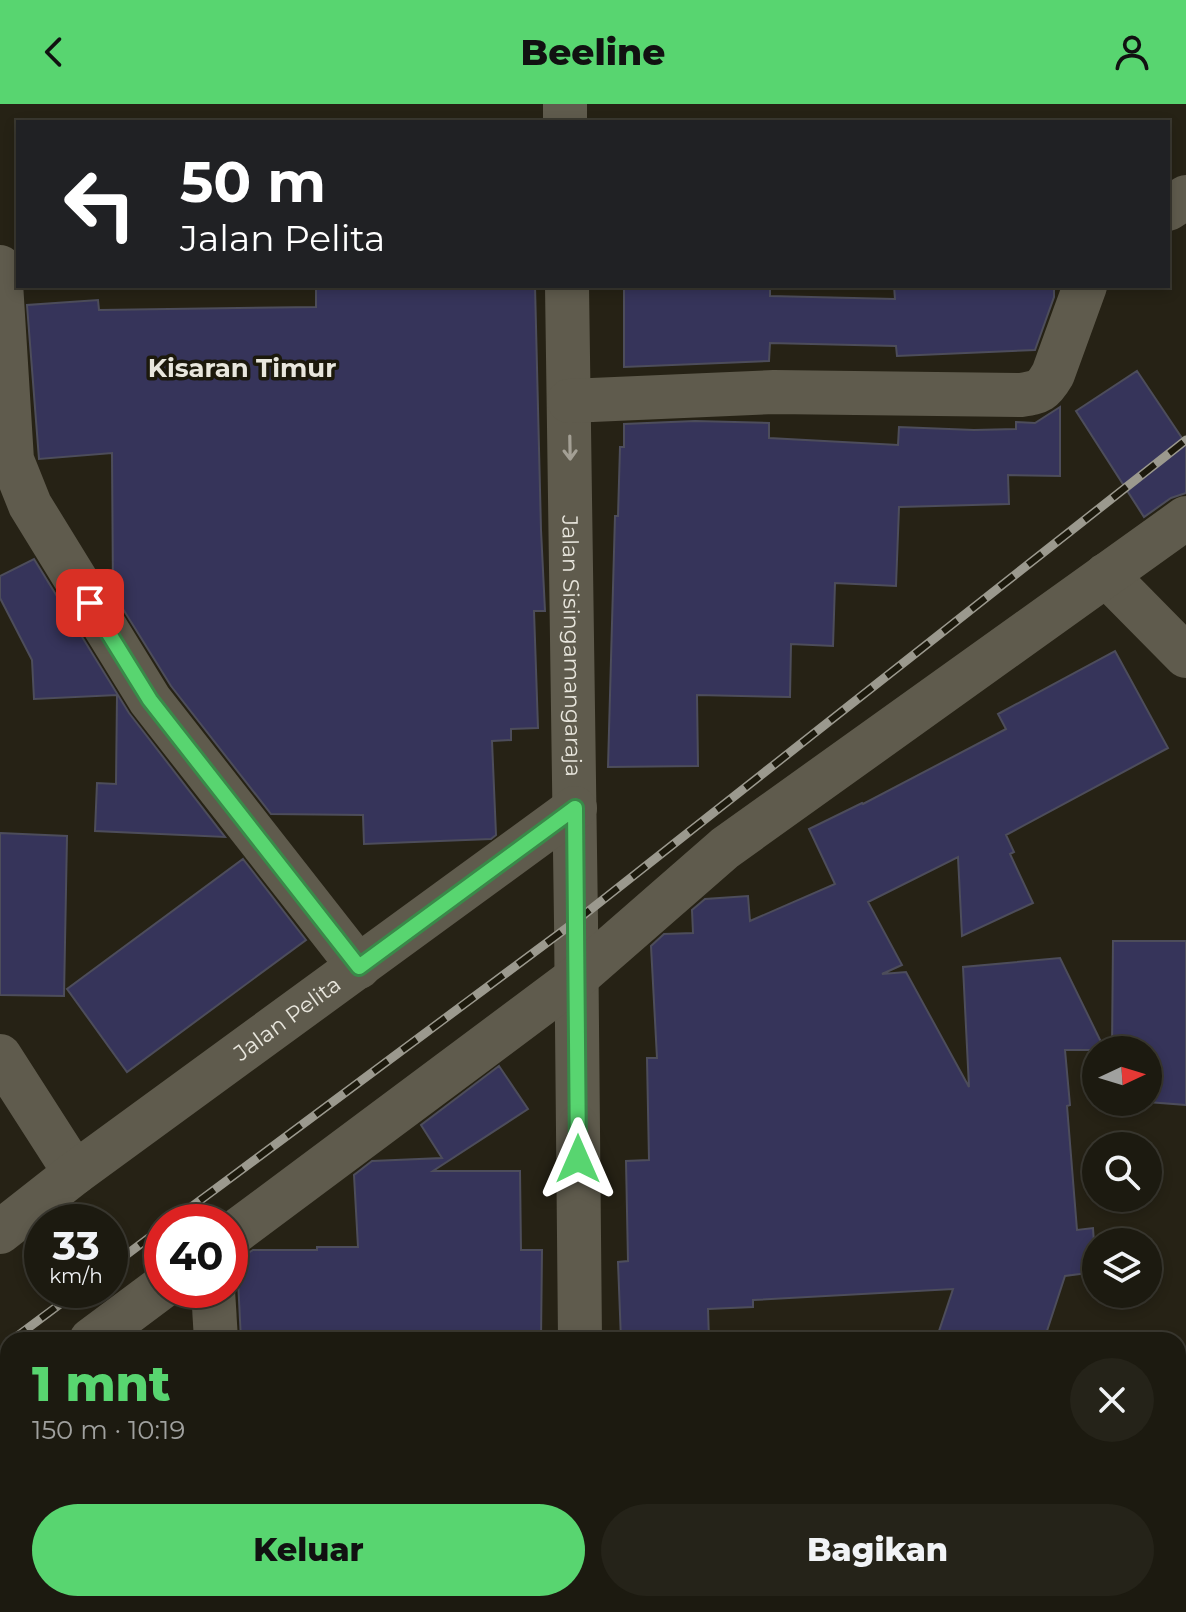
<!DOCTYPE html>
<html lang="id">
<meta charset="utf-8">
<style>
:root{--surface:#1c1a10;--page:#252319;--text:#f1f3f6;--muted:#a0a19f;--line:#3a3830;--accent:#58d570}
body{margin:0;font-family:Montserrat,sans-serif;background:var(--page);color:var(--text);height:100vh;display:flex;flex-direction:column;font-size:30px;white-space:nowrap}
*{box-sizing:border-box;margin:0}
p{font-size:26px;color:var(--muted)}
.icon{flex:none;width:44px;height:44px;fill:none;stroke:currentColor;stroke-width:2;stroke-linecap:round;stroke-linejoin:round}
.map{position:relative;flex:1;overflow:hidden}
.details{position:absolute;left:0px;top:1228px;width:1186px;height:280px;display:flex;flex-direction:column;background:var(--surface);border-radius:24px 24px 0 0;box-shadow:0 4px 12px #0003,0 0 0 2px var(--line)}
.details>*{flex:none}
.hud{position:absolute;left:16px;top:16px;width:1154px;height:168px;border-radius:0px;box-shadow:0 4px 12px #0003,0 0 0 2px var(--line);background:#202124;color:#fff;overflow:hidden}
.needle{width:52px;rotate:86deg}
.tools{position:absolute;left:1082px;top:932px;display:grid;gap:16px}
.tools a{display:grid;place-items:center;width:80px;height:80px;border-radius:50%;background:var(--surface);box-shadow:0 4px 12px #0003,0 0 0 2px var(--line);font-size:40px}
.speed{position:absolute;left:24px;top:1100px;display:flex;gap:16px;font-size:40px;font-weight:700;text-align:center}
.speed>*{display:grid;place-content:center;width:104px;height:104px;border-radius:50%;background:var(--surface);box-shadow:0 4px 12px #0003,0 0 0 2px var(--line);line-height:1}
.speed small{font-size:20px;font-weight:400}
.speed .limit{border:12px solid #d22;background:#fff;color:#111}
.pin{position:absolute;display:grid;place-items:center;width:68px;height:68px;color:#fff;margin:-34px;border-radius:16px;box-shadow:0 4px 12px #0006}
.me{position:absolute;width:88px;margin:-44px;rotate:0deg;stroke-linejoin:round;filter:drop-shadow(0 0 6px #0008)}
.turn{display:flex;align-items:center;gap:28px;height:168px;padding:0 32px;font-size:36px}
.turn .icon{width:104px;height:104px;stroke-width:2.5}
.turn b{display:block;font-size:56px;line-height:68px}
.round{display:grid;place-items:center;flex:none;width:84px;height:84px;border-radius:42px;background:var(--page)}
.headline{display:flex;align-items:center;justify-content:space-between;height:136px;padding:0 32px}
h1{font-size:48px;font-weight:800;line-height:60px;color:var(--accent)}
.primary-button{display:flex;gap:16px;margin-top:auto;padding:16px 32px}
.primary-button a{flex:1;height:92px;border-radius:48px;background:var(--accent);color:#111;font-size:32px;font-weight:800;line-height:92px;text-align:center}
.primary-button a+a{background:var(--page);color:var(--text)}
header{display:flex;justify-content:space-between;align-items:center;height:104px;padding:0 32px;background:var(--accent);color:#111;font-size:36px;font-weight:800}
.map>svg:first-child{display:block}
.building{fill:#36345a;stroke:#4d4d5b;stroke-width:2}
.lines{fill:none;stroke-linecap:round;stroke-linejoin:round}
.minor{stroke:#5f5b4d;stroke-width:44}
.rail-casing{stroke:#9b998e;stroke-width:9}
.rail{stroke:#1c190c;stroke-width:6;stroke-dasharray:18;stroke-linecap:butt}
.oneway{stroke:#a4a095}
.route-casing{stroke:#398a49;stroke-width:20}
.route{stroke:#58d570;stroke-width:14}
.labels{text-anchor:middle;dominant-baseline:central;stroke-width:7;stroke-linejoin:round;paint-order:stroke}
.street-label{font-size:22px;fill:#e8e6dd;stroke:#1c190c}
.quarter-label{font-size:26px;font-weight:bold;fill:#e8e6dd;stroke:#1c190c}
</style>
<header><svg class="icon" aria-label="back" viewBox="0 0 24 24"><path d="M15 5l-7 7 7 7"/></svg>Beeline<svg class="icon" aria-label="person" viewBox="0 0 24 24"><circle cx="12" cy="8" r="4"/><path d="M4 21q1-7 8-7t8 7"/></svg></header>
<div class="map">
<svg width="1186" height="1508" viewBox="0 0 1186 1508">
<rect width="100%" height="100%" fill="#262215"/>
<path class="building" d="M 316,182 L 535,182 L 541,426 L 545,507 L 534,507 L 538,624 L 511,625 L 511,636 L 492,637 L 496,731 L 491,735 L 364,740 L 363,711 L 271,710 L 171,582 L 113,489 L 112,349 L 39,355 L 27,201 L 98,196 L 99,206 L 316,203 Z
M 624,182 L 770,182 L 770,192 L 895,195 L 894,182 L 1054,182 L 1054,193 L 1035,246 L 897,252 L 896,242 L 770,239 L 769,257 L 624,263 Z
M 1137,267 L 1186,340 L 1186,389 L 1171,394 L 1144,413 L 1076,307 Z
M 1060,303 L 1060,372 L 1008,371 L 1009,400 L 899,403 L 896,482 L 835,479 L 833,542 L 791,540 L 790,593 L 697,591 L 698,662 L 608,663 L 615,412 L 618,412 L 620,343 L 624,343 L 624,320 L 695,317 L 769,319 L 769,334 L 898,341 L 899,323 L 974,326 L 1016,325 L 1016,318 L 1035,319 Z
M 34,455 L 129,609 L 225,733 L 95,727 L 97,679 L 116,680 L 117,591 L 34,595 L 32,556 L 0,494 L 0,472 Z
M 1115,547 L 1168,644 L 1006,731 L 1014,748 L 1010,750 L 1033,799 L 962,832 L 958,753 L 868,798 L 902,861 L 882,870 L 906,868 L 969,983 L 963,863 L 1060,854 L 1105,946 L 1065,946 L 1070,1001 L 1067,1002 L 1077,1126 L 1093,1124 L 1096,1168 L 1065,1172 L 1044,1236 L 936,1236 L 953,1185 L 753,1196 L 753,1203 L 708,1205 L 709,1236 L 621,1236 L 618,1158 L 628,1157 L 626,1057 L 649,1056 L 647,954 L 657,954 L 651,842 L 664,830 L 693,829 L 692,806 L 705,795 L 748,792 L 750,817 L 835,780 L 809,725 L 862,699 L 863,700 L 1006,625 L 998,610 Z
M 0,729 L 67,732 L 64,892 L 0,891 Z
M 243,755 L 306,836 L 127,968 L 67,885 Z
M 1113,837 L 1186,837 L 1186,1001 L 1148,998 L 1148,946 L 1112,946 Z
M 499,962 L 528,1005 L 433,1067 L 520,1067 L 521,1146 L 542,1146 L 541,1236 L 241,1236 L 237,1156 L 253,1146 L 317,1146 L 317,1143 L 358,1143 L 354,1071 L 372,1057 L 442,1054 L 421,1021 Z"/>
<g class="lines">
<g class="minor">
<path d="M 565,0 L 565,18"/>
<path d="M 1168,105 L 1186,93"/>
<path d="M 0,163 L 12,356 L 30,401 L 150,596 L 359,863"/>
<path id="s1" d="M 567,182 L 576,817 L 580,1236"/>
<path d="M 569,297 L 774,288 L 1021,291 C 1040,288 1043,287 1053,270 L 1085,182"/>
<path d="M 1106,471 L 1186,552"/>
<path d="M 0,952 L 75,1069"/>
<path id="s2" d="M 0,1128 L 75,1069 L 575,704"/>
<path d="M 230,1132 L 576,874 L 725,744 L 1186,414"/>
<path d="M 213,1186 L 216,1236"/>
<path d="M 91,1236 L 162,1183"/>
<path d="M 0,1304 L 8,1298"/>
<path d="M 229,1500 L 229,1508"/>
<path d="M 582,1500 L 582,1508"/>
</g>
<g class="rail-casing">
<path id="rail" d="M 171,1118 L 576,817 L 1186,336
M 110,1163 L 162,1124
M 12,1236 L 79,1186"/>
</g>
<use href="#rail" class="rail"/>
</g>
<defs><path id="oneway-shaft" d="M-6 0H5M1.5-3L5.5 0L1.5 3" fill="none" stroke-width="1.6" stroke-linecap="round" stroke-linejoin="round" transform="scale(2)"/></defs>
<use class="oneway" href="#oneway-shaft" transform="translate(570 344) rotate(89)"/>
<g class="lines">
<g class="route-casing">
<path id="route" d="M 90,499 L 150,596 L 359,863 L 575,704 L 578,1055"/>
</g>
<use href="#route" class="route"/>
</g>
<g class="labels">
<g class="street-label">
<text stroke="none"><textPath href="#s1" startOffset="360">Jalan Sisingamangaraja</textPath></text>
<text stroke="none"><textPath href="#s2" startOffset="358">Jalan Pelita</textPath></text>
</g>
<g class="quarter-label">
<text x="242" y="264">Kisaran Timur</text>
</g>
</g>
</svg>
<div class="tools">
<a><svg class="needle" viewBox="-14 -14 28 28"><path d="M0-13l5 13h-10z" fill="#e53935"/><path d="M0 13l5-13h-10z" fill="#a0a19f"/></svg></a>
<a><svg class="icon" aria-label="search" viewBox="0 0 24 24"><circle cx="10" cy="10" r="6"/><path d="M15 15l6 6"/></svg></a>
<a><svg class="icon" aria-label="layers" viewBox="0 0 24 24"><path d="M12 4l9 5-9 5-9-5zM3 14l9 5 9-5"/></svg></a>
</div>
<div class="speed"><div>33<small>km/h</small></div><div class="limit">40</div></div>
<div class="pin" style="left:90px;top:499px;background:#d93025"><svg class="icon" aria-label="arrive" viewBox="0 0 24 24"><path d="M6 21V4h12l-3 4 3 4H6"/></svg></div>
<svg class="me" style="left:578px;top:1055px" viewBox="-20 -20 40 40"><path d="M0-17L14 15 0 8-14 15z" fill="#58d570" stroke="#fff" stroke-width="4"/></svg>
<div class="hud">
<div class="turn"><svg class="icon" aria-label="left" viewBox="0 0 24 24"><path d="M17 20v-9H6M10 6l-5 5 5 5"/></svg><div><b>50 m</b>Jalan Pelita</div></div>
</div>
<section class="details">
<div class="headline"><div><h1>1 mnt</h1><p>150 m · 10:19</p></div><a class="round"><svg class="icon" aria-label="close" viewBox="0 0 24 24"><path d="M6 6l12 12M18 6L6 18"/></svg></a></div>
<div class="primary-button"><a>Keluar</a><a>Bagikan</a></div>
</section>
</div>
